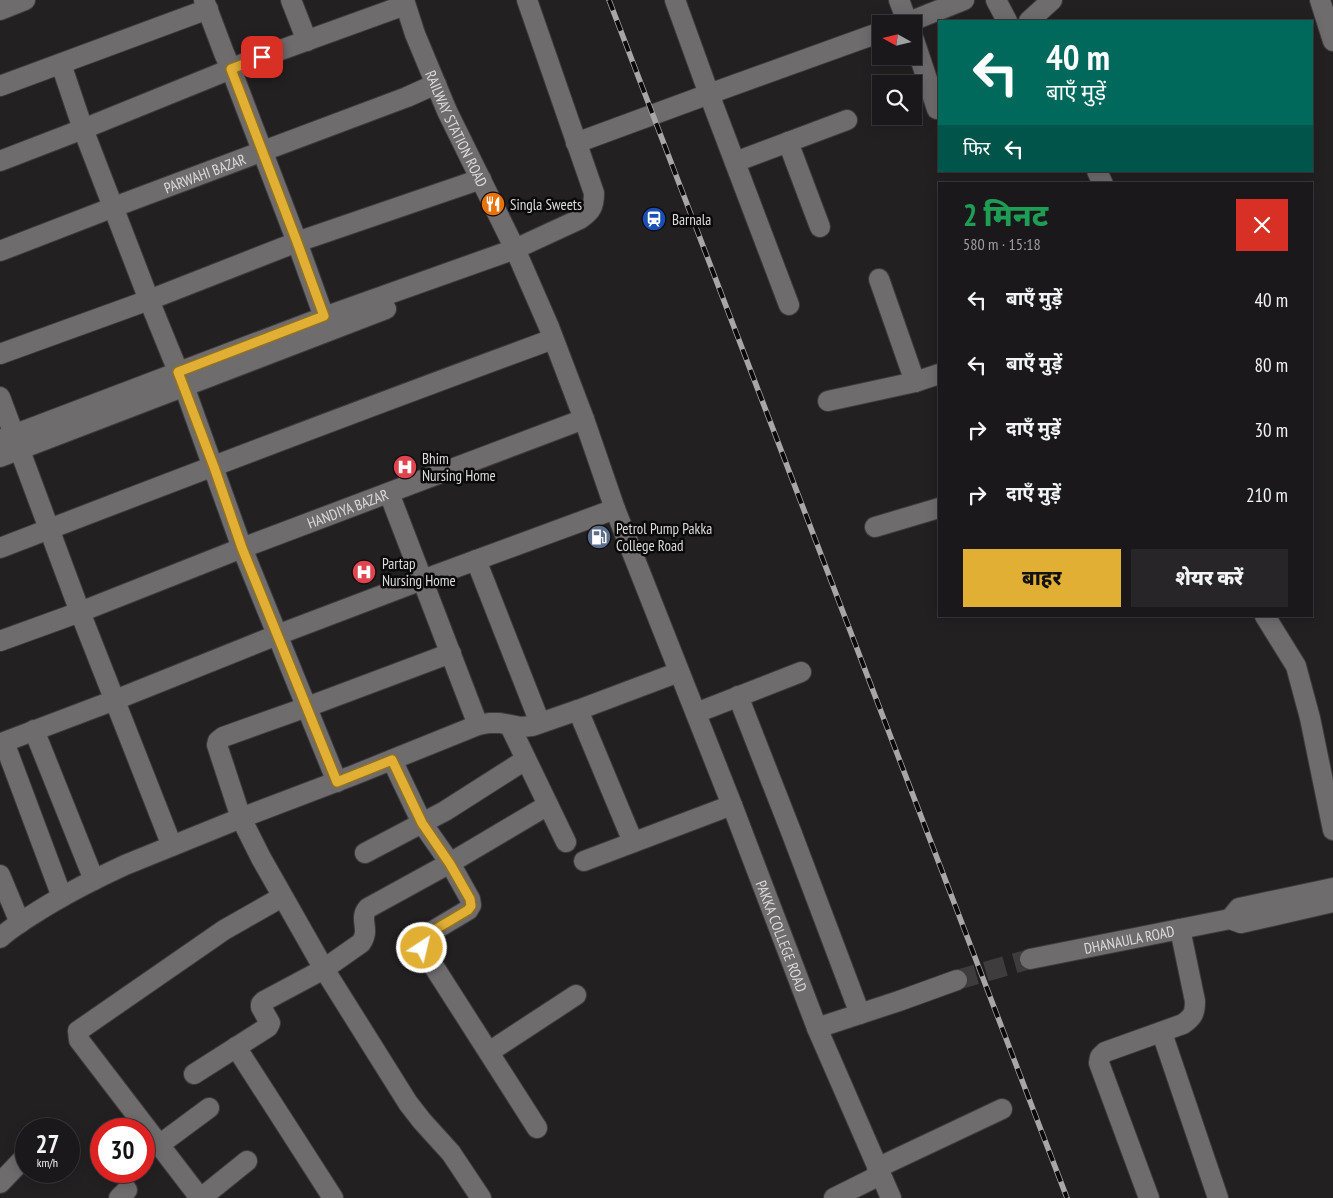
<!DOCTYPE html>
<html lang="hi">
<meta charset="utf-8">
<style>
:root{--surface:#1a181a;--page:#272527;--text:#f1f3f6;--muted:#9fa0a2;--line:#383739;--accent:#e1af34}
body{margin:0;font-family:"PT Sans Narrow","Noto Sans Devanagari",sans-serif;background:var(--page);color:var(--text);height:100vh;display:flex;flex-direction:column;font-size:19px;white-space:nowrap}
*{box-sizing:border-box;margin:0}
p{font-size:16px;color:var(--muted)}
.icon{flex:none;width:28px;height:28px;fill:none;stroke:currentColor;stroke-width:2;stroke-linecap:round;stroke-linejoin:round}
.map{position:relative;flex:1;overflow:hidden}
.details{position:absolute;left:938px;top:182px;width:375px;height:435px;display:flex;flex-direction:column;background:var(--surface);border-radius:0px;box-shadow:0 2px 12px #0003,0 0 0 1px var(--line)}
.details>*{flex:none}
.hud{position:absolute;left:938px;top:20px;width:375px;height:152px;border-radius:0px;box-shadow:0 2px 12px #0003,0 0 0 1px var(--line);background:#00695c;color:#fff;overflow:hidden}
.needle{width:32px;rotate:278deg}
.tools{position:absolute;left:872px;top:15px;display:grid;gap:10px}
.tools a{display:grid;place-items:center;width:50px;height:50px;border-radius:0px;background:var(--surface);box-shadow:0 2px 12px #0003,0 0 0 1px var(--line);font-size:25px}
.speed{position:absolute;left:15px;top:1118px;display:flex;gap:10px;font-size:25px;font-weight:700;text-align:center}
.speed>*{display:grid;place-content:center;width:65px;height:65px;border-radius:50%;background:var(--surface);box-shadow:0 2px 12px #0003,0 0 0 1px var(--line);line-height:1}
.speed small{font-size:12px;font-weight:400}
.speed .limit{border:8px solid #d22;background:#fff;color:#111}
.pin{position:absolute;display:grid;place-items:center;width:42px;height:42px;color:#fff;margin:-21px;border-radius:10px;box-shadow:0 2px 8px #0006}
.me{position:absolute;width:55px;margin:-28px;rotate:35deg;stroke-linejoin:round;filter:drop-shadow(0 0 4px #0008)}
.turn{display:flex;align-items:center;gap:18px;height:105px;padding:0 25px;font-size:22px}
.turn .icon{width:65px;height:65px;stroke-width:2.5}
.turn b{display:block;font-size:35px;line-height:42px}
.then{display:flex;align-items:center;height:48px;padding:0 25px;background:#0003;gap:10px;font-size:19px}
.round{display:grid;place-items:center;flex:none;width:52px;height:52px;border-radius:0px;background:var(--page)}
.head{display:flex;align-items:center;justify-content:space-between;height:85px;padding:0 25px}
h1{font-size:30px;font-weight:800;line-height:38px;color:#1e9e55}
.action{display:flex;gap:10px;margin-top:auto;padding:10px 25px}
.action a{flex:1;height:58px;border-radius:0px;background:var(--accent);color:#111;font-size:20px;font-weight:800;line-height:58px;text-align:center}
.action a+a{background:var(--page);color:var(--text)}
ul{padding:0;list-style:none}
li{display:flex;align-items:center;gap:15px;height:65px;padding:0 25px}
li div{flex:1}
li b{display:block;font-size:19px}
li em{font-style:normal}
.map>svg:first-child{display:block}
.lines{fill:none;stroke-linecap:round;stroke-linejoin:round}
.minor-tunnel{stroke:#3f3c3e;stroke-width:20;stroke-dasharray:20 10;stroke-linecap:butt}
.minor-casing{stroke:#3e3c3e;stroke-width:22}
.minor{stroke:#6f6c6e;stroke-width:20}
.rail-casing{stroke:#a9a6a8;stroke-width:5.5}
.rail{stroke:#0b0a0b;stroke-width:4;stroke-dasharray:11;stroke-linecap:butt}
.route-casing{stroke:#927222;stroke-width:12}
.route{stroke:#e1af34;stroke-width:9}
.labels{text-anchor:middle;dominant-baseline:central;stroke-width:5;stroke-linejoin:round;paint-order:stroke}
.street-label{font-size:15px;fill:#dddbdd;stroke:#0b0a0b}
.poi-label{font-size:15px;fill:#dddbdd;stroke:#0b0a0b;text-anchor:start}
</style>
<div class="map">
<svg width="1333" height="1198" viewBox="0 0 1333 1198">
<rect width="100%" height="100%" fill="#232022"/>
<g class="lines">
<path class="minor-tunnel" d="M 957,980 L 1030,959"/>
<g class="minor-casing">
<g id="minor">
<path d="M 291,0 L 307,41"/>
<path id="s1" d="M 404,0 L 415,34 L 447,111 L 515,249 L 549,327 L 584,419 L 615,509 L 732,805 L 817,1028 L 891,1198"/>
<path d="M 675,0 L 709,94 L 789,305"/>
<path d="M 899,0 L 908,24"/>
<path d="M 996,0 L 1007,21"/>
<path d="M 1320,0 L 1333,41"/>
<path d="M 0,10 L 25,0"/>
<path d="M 1029,21 L 1052,0"/>
<path d="M 904,24 L 964,0"/>
<path d="M 914,40 L 937,109"/>
<path d="M 61,64 L 83,129 L 149,300 L 184,386 L 242,548 L 337,782"/>
<path d="M 0,86 L 208,9"/>
<path d="M 788,142 L 820,227"/>
<path d="M 576,143 L 709,94 L 881,32"/>
<path d="M 0,161 L 83,129 L 231,69 L 224,53 L 204,0"/>
<path d="M 735,162 L 847,120"/>
<path d="M 1097,171 L 1103,184"/>
<path id="s2" d="M 0,251 L 114,207 L 407,97 L 436,84"/>
<path d="M 879,279 L 915,382"/>
<path d="M 327,329 L 324,317 L 297,242 L 231,69 L 245,63 L 405,5"/>
<path d="M 0,354 L 149,300 L 297,242 L 481,179"/>
<path d="M 0,397 L 80,612 L 172,846"/>
<path d="M 828,401 L 915,382 L 939,374"/>
<path d="M 0,440 L 324,317 L 515,249 L 580,219 C 591,211 594,207 594,193 L 527,0"/>
<path d="M 0,457 L 386,309"/>
<path d="M 389,493 L 478,725"/>
<path d="M 875,527 L 939,508"/>
<path d="M 0,548 C 184,477 368,407 553,339"/>
<path d="M 476,560 L 540,723"/>
<path d="M 1265,616 L 1296,666 L 1310,718 L 1333,830"/>
<path id="s3" d="M 0,641 L 80,612 L 242,548 L 584,419"/>
<path d="M 451,653 L 307,707 L 223,737 L 218,741 L 217,745 L 241,818 L 261,858 L 324,969 L 408,1103 L 422,1121 L 451,1153 L 481,1198"/>
<path d="M 738,696 L 792,834 L 860,1014"/>
<path d="M 578,710 L 633,842"/>
<path d="M 696,713 L 801,672"/>
<path d="M 510,726 L 566,842"/>
<path d="M 34,730 L 94,880"/>
<path d="M 392,760 L 422,823 L 450,863 L 470,899 L 471,905 L 468,910 L 426,935 L 422,941 L 422,948 L 537,1128"/>
<path d="M 365,853 L 445,811 L 525,760"/>
<path d="M 584,861 L 732,805"/>
<path d="M 0,875 L 20,923"/>
<path d="M 62,897 L 4,742 L 115,700 L 277,635 L 422,580 L 615,509"/>
<path d="M 1230,919 L 1239,908 L 1333,888"/>
<path d="M 0,938 C 14,925 32,915 48,905 C 73,890 99,877 125,865 L 241,818 L 354,775 L 478,725 L 489,723 L 500,723 L 521,727 L 532,726 L 578,710 L 679,672"/>
<path id="s4" d="M 1030,959 L 1230,919 L 1241,923 L 1333,902"/>
<path d="M 817,1028 L 899,1001 L 957,980"/>
<path d="M 1162,1033 L 1218,1198"/>
<path d="M 236,1047 L 333,1198"/>
<path d="M 489,1052 L 576,995"/>
<path d="M 194,1074 L 268,1027 L 270,1023 L 261,1007 L 261,1004 L 264,1001 L 324,969 L 361,943 C 371,929 358,919 368,908 L 450,863 L 548,805"/>
<path d="M 159,1145 L 209,1108"/>
<path d="M 877,1168 L 1002,1109"/>
<path d="M 0,1183 L 26,1156"/>
<path d="M 119,1198 L 127,1190"/>
<path d="M 200,1198 L 79,1040 L 78,1031 L 224,930 L 282,897"/>
<path d="M 201,1198 L 247,1161"/>
<path d="M 834,1198 L 880,1175"/>
<path d="M 1149,1198 L 1099,1063 L 1100,1057 L 1105,1052 L 1183,1024 C 1193,1017 1195,1013 1195,1001 L 1180,929"/>
</g>
</g>
<use href="#minor" class="minor"/>
<g class="rail-casing">
<path id="rail" d="M 609,0 L 1067,1198"/>
</g>
<use href="#rail" class="rail"/>
</g>
<g class="lines">
<g class="route-casing">
<path id="route" d="M 262,57 L 231,69 L 297,242 L 324,316 L 178,372 L 214,467 L 242,548 L 337,782 L 392,760 L 422,823 L 450,864 L 470,899 L 471,906 L 468,910 L 426,935 L 422,941 L 422,948"/>
</g>
<use href="#route" class="route"/>
</g>
<defs>
<g id="restaurant-disc" transform="scale(1.25)"><circle r="9.5" fill="#e8710a" stroke="#0b0a0b"/><path d="M-5-6h1v4h1v-4h1v4h1v-4h1v5L-1.5 .5V6h-2V.5L-5-1ZM5-6V6H3V1.5H1.5Q1.5-4 5-6Z" fill="#fff"/></g>
<g id="station-disc" transform="scale(1.25)"><circle r="9.5" fill="#1a4fb4" stroke="#0b0a0b"/><path d="M-3-6H3Q5-6 5-4V2Q5 4 3 4L4.5 6H3L1.5 4h-3L-3 6H-4.5L-3 4Q-5 4-5 2V-4Q-5-6-3-6ZM-3.5-4v3h7v-3ZM-3.5 1v1.5H-2V1ZM2 1v1.5H3.5V1Z" fill="#fff"/></g>
<g id="hospital-disc" transform="scale(1.25)"><circle r="9.5" fill="#e0444e" stroke="#0b0a0b"/><path d="M-5-5h3v3.5h4V-5h3V5h-3V1.5h-4V5h-3Z" fill="#fff"/></g>
<g id="fuel-disc" transform="scale(1.25)"><circle r="9.5" fill="#5c6f8a" stroke="#0b0a0b"/><path d="M-5.5-6h7V0h2V4h1.3V-2.5L3-4.5l.8-.8L6-3V5H2.5V1h-1V6h-7ZM-4.2-4.7v3.2H.2V-4.7Z" fill="#fff"/></g>
</defs>
<g fill-rule="evenodd">
<use href="#restaurant-disc" x="493" y="204"/>
<use href="#station-disc" x="654" y="219"/>
<use href="#hospital-disc" x="405" y="467"/>
<use href="#fuel-disc" x="599" y="537"/>
<use href="#hospital-disc" x="364" y="572"/>
</g>
<g class="labels">
<g class="street-label">
<text stroke="none"><textPath href="#s1" startOffset="139">RAILWAY STATION ROAD</textPath></text>
<text stroke="none"><textPath href="#s2" startOffset="219">PARWAHI BAZAR</textPath></text>
<text stroke="none"><textPath href="#s3" startOffset="372">HANDIYA BAZAR</textPath></text>
<text stroke="none"><textPath href="#s1" startOffset="1010">PAKKA COLLEGE ROAD</textPath></text>
<text stroke="none"><textPath href="#s4" startOffset="101">DHANAULA ROAD</textPath></text>
</g>
<g class="poi-label">
<text x="510" y="204">Singla Sweets</text>
<text x="672" y="219">Barnala</text>
<text x="422" y="458">Bhim<tspan x="422" dy="17">Nursing Home</tspan></text>
<text x="616" y="528">Petrol Pump Pakka<tspan x="616" dy="17">College Road</tspan></text>
<text x="382" y="563">Partap<tspan x="382" dy="17">Nursing Home</tspan></text>
</g>
</g>
</svg>
<div class="tools">
<a><svg class="needle" viewBox="-14 -14 28 28"><path d="M0-13l5 13h-10z" fill="#e53935"/><path d="M0 13l5-13h-10z" fill="#9fa0a2"/></svg></a>
<a><svg class="icon" aria-label="search" viewBox="0 0 24 24"><circle cx="10" cy="10" r="6"/><path d="M15 15l6 6"/></svg></a>
</div>
<div class="speed"><div>27<small>km/h</small></div><div class="limit">30</div></div>
<div class="pin" style="left:262px;top:57px;background:#d93025"><svg class="icon" aria-label="arrive" viewBox="0 0 24 24"><path d="M6 21V4h12l-3 4 3 4H6"/></svg></div>
<svg class="me" style="left:422px;top:948px" viewBox="-20 -20 40 40"><circle r="17" fill="#e1af34" stroke="#fff" stroke-width="3"/><path d="M0-11L8 9 0 5-8 9z" fill="#fff"/></svg>
<div class="hud">
<div class="turn"><svg class="icon" aria-label="left" viewBox="0 0 24 24"><path d="M17 20v-9H6M10 6l-5 5 5 5"/></svg><div><b>40 m</b>बाएँ मुड़ें</div></div>
<div class="then">फिर<svg class="icon" aria-label="left" viewBox="0 0 24 24"><path d="M17 20v-9H6M10 6l-5 5 5 5"/></svg></div>
</div>
<section class="details">
<div class="head"><div><h1>2 मिनट</h1><p>580 m · 15:18</p></div><a class="round" style="background:#d93025;color:#fff"><svg class="icon" aria-label="close" viewBox="0 0 24 24"><path d="M6 6l12 12M18 6L6 18"/></svg></a></div>
<ul>
<li><svg class="icon" aria-label="left" viewBox="0 0 24 24"><path d="M17 20v-9H6M10 6l-5 5 5 5"/></svg><div><b>बाएँ मुड़ें</b></div><em>40 m</em></li>
<li><svg class="icon" aria-label="left" viewBox="0 0 24 24"><path d="M17 20v-9H6M10 6l-5 5 5 5"/></svg><div><b>बाएँ मुड़ें</b></div><em>80 m</em></li>
<li><svg class="icon" aria-label="right" viewBox="0 0 24 24"><path d="M7 20v-9h11M14 6l5 5-5 5"/></svg><div><b>दाएँ मुड़ें</b></div><em>30 m</em></li>
<li><svg class="icon" aria-label="right" viewBox="0 0 24 24"><path d="M7 20v-9h11M14 6l5 5-5 5"/></svg><div><b>दाएँ मुड़ें</b></div><em>210 m</em></li>
</ul>
<div class="action"><a>बाहर</a><a>शेयर करें</a></div>
</section>
</div>
